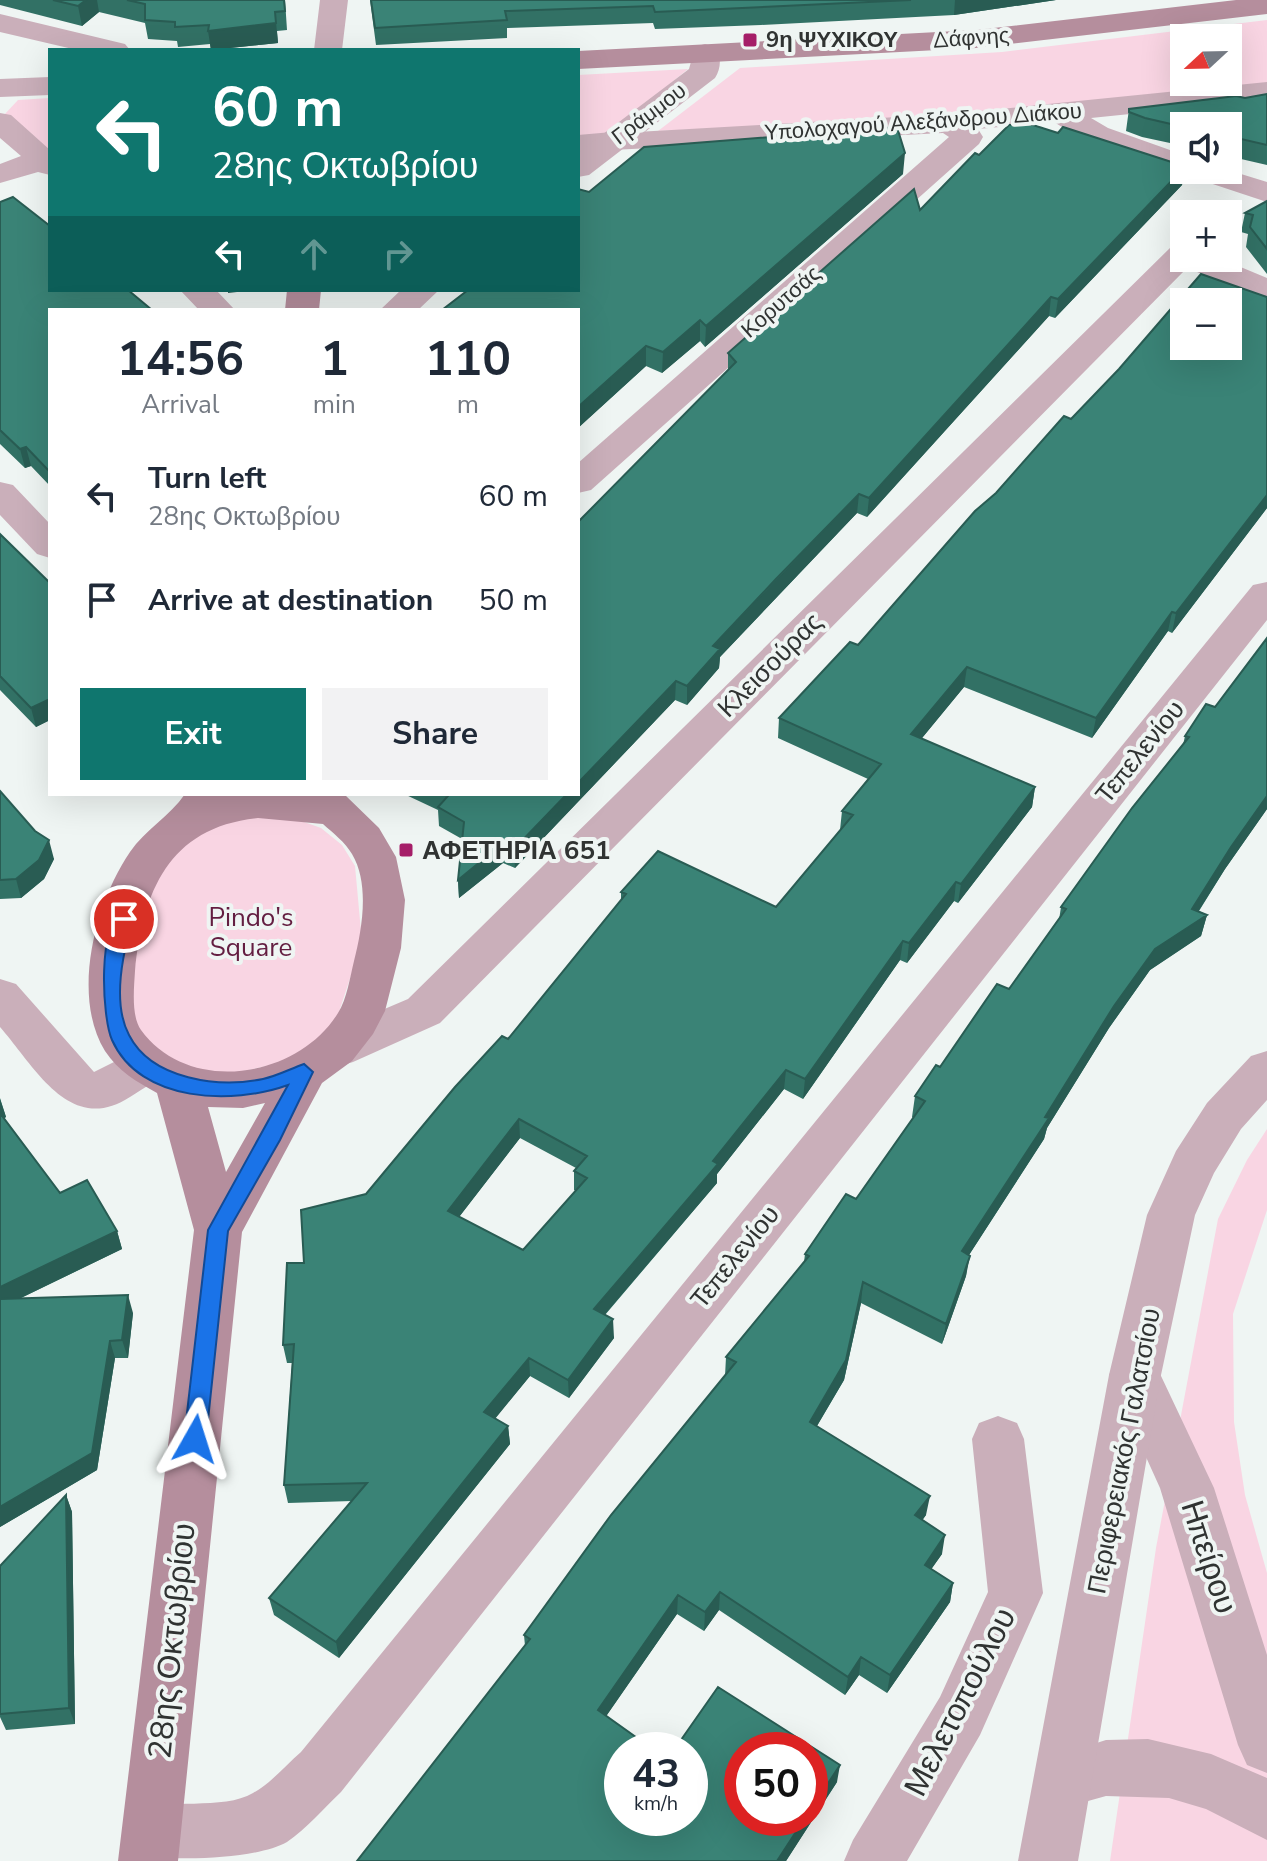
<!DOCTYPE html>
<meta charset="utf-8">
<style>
:root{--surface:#fff;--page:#f2f2f3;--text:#1f2937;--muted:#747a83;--accent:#0f766e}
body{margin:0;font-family:"Nunito Sans",sans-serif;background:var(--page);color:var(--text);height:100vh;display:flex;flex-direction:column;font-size:30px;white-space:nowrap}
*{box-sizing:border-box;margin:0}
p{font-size:26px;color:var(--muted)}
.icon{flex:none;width:44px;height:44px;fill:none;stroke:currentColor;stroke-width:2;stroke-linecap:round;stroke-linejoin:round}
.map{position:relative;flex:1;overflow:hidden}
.panel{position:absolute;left:48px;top:308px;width:532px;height:488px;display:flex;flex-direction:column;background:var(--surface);border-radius:0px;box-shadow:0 8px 32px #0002}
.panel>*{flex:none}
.banner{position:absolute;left:48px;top:48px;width:532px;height:244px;border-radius:0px;box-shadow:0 8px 32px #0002;background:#0f766e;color:#fff;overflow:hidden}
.needle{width:52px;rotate:248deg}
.controls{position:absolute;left:1170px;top:24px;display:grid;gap:16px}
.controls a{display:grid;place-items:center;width:72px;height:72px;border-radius:0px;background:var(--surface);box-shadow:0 8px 32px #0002;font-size:40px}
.speed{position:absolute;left:604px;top:1732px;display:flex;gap:16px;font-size:40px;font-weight:700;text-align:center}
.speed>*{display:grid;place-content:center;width:104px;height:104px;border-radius:50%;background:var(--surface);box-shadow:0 8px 32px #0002;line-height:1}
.speed small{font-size:20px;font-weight:400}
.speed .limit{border:12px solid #d22;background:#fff;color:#111}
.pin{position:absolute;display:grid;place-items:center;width:68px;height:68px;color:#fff;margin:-34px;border:4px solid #fff;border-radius:50%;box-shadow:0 2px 8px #0007}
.me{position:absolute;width:88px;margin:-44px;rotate:6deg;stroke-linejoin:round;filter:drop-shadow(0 0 6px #0008)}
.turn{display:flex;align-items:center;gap:28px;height:168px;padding:0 32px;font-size:36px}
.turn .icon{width:104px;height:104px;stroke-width:2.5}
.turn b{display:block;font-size:56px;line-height:68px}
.lanes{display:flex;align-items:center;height:76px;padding:0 32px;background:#0003;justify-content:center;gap:40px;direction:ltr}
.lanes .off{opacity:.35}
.eta{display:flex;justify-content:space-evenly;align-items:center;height:136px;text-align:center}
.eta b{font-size:48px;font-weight:700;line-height:56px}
.cta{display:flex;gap:16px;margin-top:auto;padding:16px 32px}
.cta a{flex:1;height:92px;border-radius:0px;background:var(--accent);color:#fff;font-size:32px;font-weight:700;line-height:92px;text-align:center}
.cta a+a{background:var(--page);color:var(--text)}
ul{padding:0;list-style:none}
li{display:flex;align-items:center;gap:24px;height:104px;padding:0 32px}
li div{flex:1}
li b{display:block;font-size:30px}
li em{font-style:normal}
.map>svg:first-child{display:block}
.green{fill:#f9d5e3;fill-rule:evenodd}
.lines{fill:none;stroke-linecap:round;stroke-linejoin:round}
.pedestrian{fill:#caafba;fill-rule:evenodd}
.minor{fill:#caafba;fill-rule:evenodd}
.tertiary{fill:#caafba;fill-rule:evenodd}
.secondary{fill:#b58e9d;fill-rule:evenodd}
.wall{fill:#327165;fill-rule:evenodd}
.shaded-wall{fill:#295c53}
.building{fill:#3a8376;stroke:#295c53;stroke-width:2;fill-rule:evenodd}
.route{fill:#1a73e8;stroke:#114b97;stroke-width:2}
.poi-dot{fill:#a51e68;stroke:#eff5f3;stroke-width:3}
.labels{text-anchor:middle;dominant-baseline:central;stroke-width:8;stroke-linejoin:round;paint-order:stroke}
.far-street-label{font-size:22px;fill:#303332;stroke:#eff5f3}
.far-poi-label{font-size:22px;font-weight:bold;fill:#303332;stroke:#eff5f3;text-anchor:start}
.street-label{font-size:26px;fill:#303332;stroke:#eff5f3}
.poi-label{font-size:26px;font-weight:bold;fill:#303332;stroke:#eff5f3;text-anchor:start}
.park-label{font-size:26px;fill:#631e41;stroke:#eff5f3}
.near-street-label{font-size:32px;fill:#303332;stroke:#eff5f3}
</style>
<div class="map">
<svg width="1267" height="1861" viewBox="0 0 1267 1861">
<rect width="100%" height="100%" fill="#eff5f3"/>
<path class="green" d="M 1267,20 L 1267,84 L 875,121 L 658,131 L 740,68 L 1002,52 ZM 1184,38 L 1228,38 L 1228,82 L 1184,82 Z
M 688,69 L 608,135 L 578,137 L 578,75 Z
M 50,98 L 50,152 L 4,115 L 18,100 Z
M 261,815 L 293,818 L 321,828 L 342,845 L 355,866 L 362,942 L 337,1018 L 318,1042 L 290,1061 L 221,1076 L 185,1069 L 155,1053 L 137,1030 L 130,1004 L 134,945 L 154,875 L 196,832 L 230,820 Z
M 1267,1129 L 1267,1210 L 1233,1314 L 1234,1422 L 1245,1495 L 1267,1573 L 1267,1861 L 1110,1861 L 1156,1548 L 1218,1219 L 1247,1160 Z"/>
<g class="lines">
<path class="pedestrian" d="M 320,0 L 348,0 L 342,50 L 314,50 Z
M 612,132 L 622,135 L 627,141 L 622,147 L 578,153 L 578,135 Z"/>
<path class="minor" d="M 0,14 L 125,44 L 130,50 L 77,50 L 0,32 Z
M 50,77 L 50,95 L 0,97 L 0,79 Z
M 1267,82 L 1267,100 L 1091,118 L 1108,128 L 1184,155 L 1184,170 L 1228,170 L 1267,182 L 1267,202 L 1086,142 L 1054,122 L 978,129 L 983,137 L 979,144 L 591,490 L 578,493 L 578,463 L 949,137 L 943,133 L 612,150 L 601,148 L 596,141 L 601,134 L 950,114 Z
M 0,113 L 11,115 L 50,150 L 50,175 L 38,172 L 0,183 L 0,164 L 21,156 L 0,138 Z
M 1184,243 L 1184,258 L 1219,258 L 1267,278 L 1267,300 L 1187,268 L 440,1023 L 353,1062 L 337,1067 L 321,1062 L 314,1049 L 321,1036 L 408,999 L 1172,246 Z
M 180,290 L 216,290 L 235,310 L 199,310 Z
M 0,482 L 13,485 L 50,524 L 50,558 L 37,554 L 0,515 Z
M 1267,582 L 1267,620 L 341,1792 C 324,1808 306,1829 287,1842 C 253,1861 166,1861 130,1854 L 122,1833 L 130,1812 C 167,1797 223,1811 253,1793 C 270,1784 286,1765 301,1752 L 1253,585 Z
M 0,979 L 16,984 L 94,1072 L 144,1047 L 160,1052 L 167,1065 C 159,1081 145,1087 130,1097 C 70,1136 35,1067 0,1027 Z
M 1135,1353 L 1153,1359 L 1214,1488 L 1267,1655 L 1267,1773 L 1247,1765 L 1238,1745 L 1160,1488 L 1109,1375 L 1117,1359 Z
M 998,1416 L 1017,1423 L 1024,1439 L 1043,1593 L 980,1735 L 907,1861 L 844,1861 L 853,1840 L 940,1697 L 988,1592 L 972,1439 L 979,1423 Z
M 1148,1739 L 1211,1754 L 1267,1778 L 1267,1840 L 1206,1809 L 1169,1798 L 1106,1796 L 1063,1808 L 1043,1800 L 1034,1780 L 1043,1760 L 1106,1740 Z"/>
<path class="tertiary" d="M 705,44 L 715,47 C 722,56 721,69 715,78 L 589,175 L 578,177 L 578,153 L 689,69 L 695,47 Z
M 401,290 L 439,290 L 418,310 L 380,310 Z
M 1267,1051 L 1267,1100 L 1241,1129 L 1214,1173 L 1195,1215 L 1161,1375 L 1078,1861 L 1018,1861 L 1109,1375 L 1147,1215 L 1176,1151 L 1207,1103 L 1251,1056 Z"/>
<path class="secondary" d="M 1236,0 L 1267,0 L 1267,14 L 976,48 L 578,69 L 578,51 L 976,30 Z
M 287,290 L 321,290 L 319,310 L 285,310 Z
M 344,794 L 379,828 L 396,857 L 405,900 L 401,948 L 385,1011 L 373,1034 L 352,1061 L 322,1083 L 242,1232 L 178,1861 L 118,1861 L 194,1230 L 157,1093 C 137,1082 118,1071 105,1051 C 71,996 95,903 130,852 C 145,830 170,816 185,794 ZM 258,818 L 323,824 C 333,833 345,842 352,854 C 370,884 362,930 354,961 C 350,977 347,999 338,1013 C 298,1078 189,1096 141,1030 C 131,1016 134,988 135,971 C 143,891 169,827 258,818 ZM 265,1103 L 226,1172 L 208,1107 L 243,1108 Z"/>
</g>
<path class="wall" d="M 0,0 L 285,0 L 287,30 L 277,31 L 278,43 L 211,50 L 210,44 L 178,47 L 177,41 L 148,39 L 145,23 L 99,12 L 82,26 L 0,5 Z
M 370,0 L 1056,0 L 954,15 L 761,25 L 655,29 L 653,23 L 507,28 L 507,38 L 376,45 Z
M 1267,94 L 1267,165 L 1228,156 L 1228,126 L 1184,126 L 1184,146 L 1142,137 L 1126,131 L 1129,109 L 1245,98 Z
M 979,155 L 1185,170 L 1182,185 L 1055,318 L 1049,316 L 867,517 L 857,513 L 720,657 L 719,668 L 687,705 L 675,700 L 515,868 L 503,863 L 459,898 L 458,880 L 462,839 L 439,826 L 438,810 L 404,794 L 578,794 L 728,371 L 728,353 L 920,210 Z
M 903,174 L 705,347 L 700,341 L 662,373 L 646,366 L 578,428 L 578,290 L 589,192 Z
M 1267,201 L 1267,274 L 1246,247 L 1248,234 L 1241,232 L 1245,213 Z
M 0,202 L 50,310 L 50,486 L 31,466 L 25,468 L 0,444 Z
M 354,290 L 379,290 L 377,292 Z
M 1267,297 L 1267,508 L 1172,633 L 1168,631 L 1092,738 L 964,687 L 921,739 L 1035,787 L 1032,807 L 958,903 L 954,901 L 907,963 L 900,960 L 803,1099 L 784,1089 L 717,1174 L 717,1183 L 605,1315 L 614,1338 L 569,1398 L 530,1376 L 495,1418 L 508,1426 L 510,1444 L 339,1658 L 274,1615 L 269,1598 L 352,1501 L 288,1503 L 284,1485 L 292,1363 L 287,1363 L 283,1345 L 304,1263 L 508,1039 L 621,900 L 621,892 L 776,907 L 840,830 L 842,811 L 868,779 L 778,738 L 779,718 L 858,645 L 996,493 L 1071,419 ZM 520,1138 L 576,1168 L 574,1171 L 574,1190 L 576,1191 L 523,1250 L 459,1217 Z
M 0,534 L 50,583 L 50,720 L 36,727 L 0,690 Z
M 1267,638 L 1267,809 L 1225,869 L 1199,911 L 1207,915 L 1201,936 L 1150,970 L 1109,1028 L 1047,1128 L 1044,1139 L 969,1255 L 966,1276 L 942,1344 L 861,1303 L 844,1380 L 817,1426 L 926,1515 L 922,1520 L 942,1554 L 931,1569 L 953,1583 L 950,1602 L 887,1693 L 859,1675 L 845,1695 L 719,1610 L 704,1631 L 677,1614 L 606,1716 L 622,1818 L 837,1782 L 786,1861 L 357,1861 L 525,1646 L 524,1635 L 725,1376 L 726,1357 L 804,1262 L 805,1254 L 856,1199 L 913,1118 L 912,1117 L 915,1096 L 1009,989 L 1059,920 L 1061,907 L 1183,745 L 1185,736 L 1215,707 Z
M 0,791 L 54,859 L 44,879 L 21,898 L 0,899 Z
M 0,1098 L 6,1117 L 4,1118 L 60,1193 L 117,1231 L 122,1249 L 19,1299 L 133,1313 L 128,1358 L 115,1358 L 97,1470 L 0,1527 Z
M 66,1495 L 72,1512 L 75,1724 L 6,1730 L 0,1717 L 0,1566 Z"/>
<path class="shaded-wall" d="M 86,0 L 97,0 L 99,12 L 82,26 L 78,6 Z
M 955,0 L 1056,0 L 954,15 Z
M 275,12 L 278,43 L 211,50 L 208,31 Z
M 905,153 L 903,174 L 705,347 L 706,326 Z
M 1184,168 L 1185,170 L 1182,185 L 1055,318 L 1058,299 Z
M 228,290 L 255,290 L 228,293 Z
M 1051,297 L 1049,316 L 867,517 L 869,498 Z
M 700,320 L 700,341 L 662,373 L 663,352 Z
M 646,346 L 646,366 L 578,428 L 578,407 Z
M 26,447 L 31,466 L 25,468 L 20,449 Z
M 859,494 L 857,513 L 720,657 L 719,668 L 687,705 L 687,686 L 713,646 Z
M 1267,495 L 1267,508 L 1172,633 L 1176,613 Z
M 1172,612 L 1168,631 L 1092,738 L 1096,718 Z
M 967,667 L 964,687 L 909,754 L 911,734 Z
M 676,681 L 675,700 L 515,868 L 514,849 L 567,794 L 578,794 L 578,783 Z
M 50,699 L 50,720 L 36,727 L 31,708 Z
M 1035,787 L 1032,807 L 958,903 L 961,884 Z
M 1267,796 L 1267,809 L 1225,869 L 1189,926 L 1207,915 L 1201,936 L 1150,970 L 1109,1028 L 1047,1128 L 1044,1139 L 958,1272 L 962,1251 L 1114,1006 L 1155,949 L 1192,909 L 1231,847 Z
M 49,840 L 54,859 L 44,879 L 21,898 L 16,879 Z
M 502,844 L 503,863 L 459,898 L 458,880 Z
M 956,882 L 954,901 L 907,963 L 909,943 Z
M 903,941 L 900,960 L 803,1099 L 805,1079 Z
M 786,1070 L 784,1089 L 717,1174 L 717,1183 L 594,1327 L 594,1309 Z
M 0,1099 L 6,1117 L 0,1121 Z
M 519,1119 L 520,1138 L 449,1230 L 448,1211 Z
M 117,1231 L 122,1249 L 0,1308 L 0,1287 Z
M 970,1256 L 966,1276 L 942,1344 L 946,1324 Z
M 863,1282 L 861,1303 L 844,1380 L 808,1441 L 810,1422 Z
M 128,1295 L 133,1313 L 128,1358 L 122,1340 Z
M 613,1319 L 614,1338 L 569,1398 L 568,1380 Z
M 110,1341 L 115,1358 L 97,1470 L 0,1527 L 0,1507 Z
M 529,1358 L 530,1376 L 486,1430 L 484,1412 Z
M 508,1426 L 510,1444 L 339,1658 L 336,1642 Z
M 66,1495 L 72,1512 L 75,1724 L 69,1708 Z
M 930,1496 L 926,1515 L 912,1535 L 915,1515 Z
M 945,1535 L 942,1554 L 921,1584 L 925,1565 Z
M 953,1583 L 950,1602 L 887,1693 L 890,1675 Z
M 720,1592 L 719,1610 L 704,1631 L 705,1612 Z
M 678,1595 L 677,1614 L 598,1728 L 598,1710 Z
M 861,1657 L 859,1675 L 845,1695 L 848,1677 Z
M 840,1765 L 837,1782 L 786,1861 L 777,1861 L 805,1818 L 810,1818 L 810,1811 Z"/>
<path class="building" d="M 53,0 L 86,0 L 78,6 Z
M 127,0 L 284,0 L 285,11 L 275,12 L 276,23 L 208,31 L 209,25 L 175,27 L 175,22 L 145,20 L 145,4 Z
M 371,0 L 911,0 L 655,12 L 653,6 L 505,11 L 507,20 L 375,28 Z
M 1267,94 L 1267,145 L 1228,136 L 1228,126 L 1184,127 L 1145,118 L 1129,112 L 1129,109 L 1236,96 L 1245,98 Z
M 1009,125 L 1033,125 L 1058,133 L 1063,127 L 1184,166 L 1184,168 L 1058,299 L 1051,297 L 869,498 L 859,494 L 775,580 L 713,646 L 720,649 L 687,686 L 676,681 L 578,783 L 578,522 L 736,362 L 728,353 L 914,189 L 920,210 L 975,153 L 979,155 Z
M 897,127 L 905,153 L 706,326 L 700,320 L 663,352 L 646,346 L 578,407 L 578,310 L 442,310 L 468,290 L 578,290 L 578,189 L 589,192 L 644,147 Z
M 13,197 L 50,226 L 50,290 L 128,290 L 152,310 L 50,310 L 50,472 L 26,447 L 20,449 L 0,430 L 0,202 Z
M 1267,201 L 1267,249 L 1250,227 L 1253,215 L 1245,213 Z
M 1201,274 L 1267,297 L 1267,495 L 1176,613 L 1172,612 L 1096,718 L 967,667 L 911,734 L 1035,787 L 961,884 L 956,882 L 909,943 L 903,941 L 805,1079 L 786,1070 L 713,1161 L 718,1164 L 594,1309 L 613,1319 L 568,1380 L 529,1358 L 484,1412 L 508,1426 L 336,1642 L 269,1598 L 367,1483 L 284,1485 L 294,1344 L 283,1345 L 287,1263 L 304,1263 L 301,1210 L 366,1194 L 455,1087 L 502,1036 L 508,1039 L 626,894 L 621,892 L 658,851 L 776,907 L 853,815 L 842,811 L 881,764 L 779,718 L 850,642 L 858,645 L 975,511 L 996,493 L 1064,416 L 1071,419 L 1119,369 ZM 1184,302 L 1228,302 L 1228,346 L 1184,346 ZM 519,1119 L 587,1156 L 574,1171 L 587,1178 L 523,1250 L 448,1211 Z
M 0,534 L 50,583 L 50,699 L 31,708 L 0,676 Z
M 1267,638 L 1267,796 L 1231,847 L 1192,909 L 1207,915 L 1155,949 L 1114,1006 L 1045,1117 L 1049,1118 L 962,1251 L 970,1256 L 946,1324 L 863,1282 L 846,1360 L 810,1422 L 930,1496 L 915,1515 L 945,1535 L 925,1565 L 953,1583 L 890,1675 L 861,1657 L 848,1677 L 720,1592 L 705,1612 L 678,1595 L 598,1710 L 654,1750 L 622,1750 L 622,1818 L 690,1818 L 690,1750 L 674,1750 L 718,1687 L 840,1765 L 810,1811 L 810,1750 L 742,1750 L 742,1818 L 805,1818 L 777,1861 L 357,1861 L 530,1639 L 524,1635 L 611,1515 L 736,1362 L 726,1357 L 809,1256 L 805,1254 L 846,1194 L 856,1199 L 925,1101 L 915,1096 L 936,1065 L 940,1067 L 997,984 L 1009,989 L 1066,909 L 1061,907 L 1132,808 L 1189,737 L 1185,736 L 1206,704 L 1215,707 Z
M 0,791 L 35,831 L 49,840 L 39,860 L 16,879 L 0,880 Z
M 443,794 L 567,794 L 514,849 L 502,844 L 458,880 L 464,822 L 438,807 L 448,796 Z
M 0,1113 L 60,1193 L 87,1180 L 117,1231 L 0,1287 Z
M 128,1295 L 122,1340 L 110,1341 L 92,1453 L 0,1507 L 0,1299 Z
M 66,1495 L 69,1708 L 0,1714 L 0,1566 Z"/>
<path class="route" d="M 124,912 L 133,919 C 123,952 112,1003 129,1035 C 152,1080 219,1088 263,1079 C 277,1076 290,1069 304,1064 L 313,1072 L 280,1140 L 228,1231 L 206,1439 L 202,1445 L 195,1448 L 187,1445 L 184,1439 L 208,1230 L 288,1085 C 233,1105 140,1103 112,1040 C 102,1018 97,920 124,912 Z"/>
<g class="poi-dot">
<rect x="742" y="32" width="16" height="16" rx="4"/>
<rect x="398" y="842" width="16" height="16" rx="4"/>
</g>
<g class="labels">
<g class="far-street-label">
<text transform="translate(971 38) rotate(-4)">Δάφνης</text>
<text transform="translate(649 114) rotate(-37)">Γράμμου</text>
<text transform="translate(923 122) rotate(-4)">Υπολοχαγού Αλεξάνδρου Διάκου</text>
<text transform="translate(781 302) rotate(-41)">Κορυτσάς</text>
</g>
<g class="far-poi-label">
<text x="766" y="40">9η ΨΥΧΙΚΟΥ</text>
</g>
<g class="street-label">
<text transform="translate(770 665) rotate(-45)">Κλεισούρας</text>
<text transform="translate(1140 752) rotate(-51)">Τεπελενίου</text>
<text transform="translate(735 1257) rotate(-51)">Τεπελενίου</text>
<text transform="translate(1124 1451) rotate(-79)">Περιφερειακός Γαλατσίου</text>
</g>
<g class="poi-label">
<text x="422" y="850">ΑΦΕΤΗΡΙΑ 651</text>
</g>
<g class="park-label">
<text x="251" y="917">Pindo's<tspan x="251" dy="30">Square</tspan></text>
</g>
<g class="near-street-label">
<text transform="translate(1209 1557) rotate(72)">Ηπείρου</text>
<text transform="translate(172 1641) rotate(-84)">28ης Οκτωβρίου</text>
<text transform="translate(960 1702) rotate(-63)">Μελετοπούλου</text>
</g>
</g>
</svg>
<div class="controls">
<a><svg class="needle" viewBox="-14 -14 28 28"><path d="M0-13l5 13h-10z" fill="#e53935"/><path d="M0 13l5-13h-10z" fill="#747a83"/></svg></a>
<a><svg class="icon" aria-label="sound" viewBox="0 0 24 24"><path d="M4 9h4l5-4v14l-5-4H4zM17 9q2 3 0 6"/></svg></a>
<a>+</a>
<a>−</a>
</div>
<div class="speed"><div>43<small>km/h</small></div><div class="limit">50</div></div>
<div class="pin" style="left:124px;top:919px;background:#d93025"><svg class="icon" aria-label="arrive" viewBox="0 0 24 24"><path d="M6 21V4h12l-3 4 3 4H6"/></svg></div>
<svg class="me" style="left:195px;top:1439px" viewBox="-20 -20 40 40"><path d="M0-17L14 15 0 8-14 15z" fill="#1a73e8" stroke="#fff" stroke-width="4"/></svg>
<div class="banner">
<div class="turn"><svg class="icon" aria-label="left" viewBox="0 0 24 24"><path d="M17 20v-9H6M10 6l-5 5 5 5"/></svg><div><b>60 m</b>28ης Οκτωβρίου</div></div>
<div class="lanes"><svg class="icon" aria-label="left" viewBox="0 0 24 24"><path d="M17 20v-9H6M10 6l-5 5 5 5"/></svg><svg class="icon off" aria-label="ahead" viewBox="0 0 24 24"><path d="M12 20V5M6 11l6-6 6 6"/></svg><svg class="icon off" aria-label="right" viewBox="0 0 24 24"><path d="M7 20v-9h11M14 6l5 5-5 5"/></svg></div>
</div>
<section class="panel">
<div class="eta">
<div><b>14:56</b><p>Arrival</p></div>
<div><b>1</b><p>min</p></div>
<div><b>110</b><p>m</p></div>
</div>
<ul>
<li><svg class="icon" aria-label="left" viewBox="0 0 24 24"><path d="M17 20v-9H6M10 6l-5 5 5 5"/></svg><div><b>Turn left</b><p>28ης Οκτωβρίου</p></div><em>60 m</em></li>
<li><svg class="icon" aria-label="arrive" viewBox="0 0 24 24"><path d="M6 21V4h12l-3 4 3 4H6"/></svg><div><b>Arrive at destination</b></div><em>50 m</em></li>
</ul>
<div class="cta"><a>Exit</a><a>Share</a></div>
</section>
</div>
